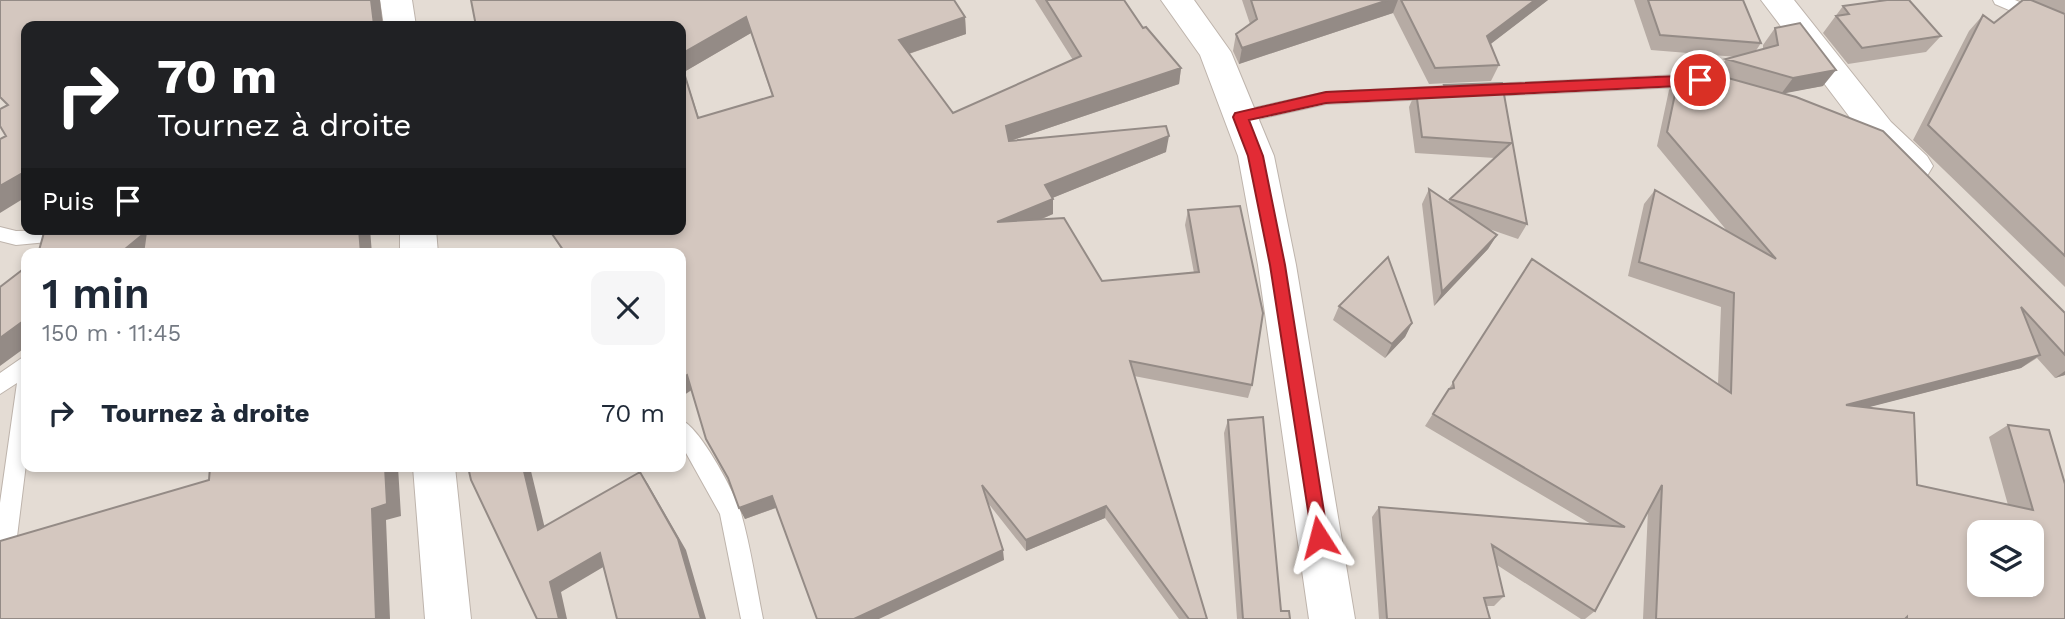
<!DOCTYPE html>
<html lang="fr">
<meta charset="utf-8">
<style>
:root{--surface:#fff;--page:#f6f6f7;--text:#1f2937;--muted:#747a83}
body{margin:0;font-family:"Work Sans",sans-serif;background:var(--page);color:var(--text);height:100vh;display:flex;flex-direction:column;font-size:26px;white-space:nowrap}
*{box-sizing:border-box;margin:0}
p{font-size:23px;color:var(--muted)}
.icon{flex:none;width:38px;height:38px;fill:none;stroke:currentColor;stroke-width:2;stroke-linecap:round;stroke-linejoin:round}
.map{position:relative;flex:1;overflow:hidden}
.side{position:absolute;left:21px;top:248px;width:665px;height:224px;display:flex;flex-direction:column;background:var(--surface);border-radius:14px;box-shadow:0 4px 10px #0003}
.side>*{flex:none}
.banner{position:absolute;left:21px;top:21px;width:665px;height:214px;border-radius:14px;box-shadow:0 4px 10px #0003;background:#202124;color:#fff;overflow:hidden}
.buttons{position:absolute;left:1967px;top:520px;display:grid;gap:14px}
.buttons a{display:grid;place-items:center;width:77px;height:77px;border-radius:14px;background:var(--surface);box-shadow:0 4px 10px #0003;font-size:35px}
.pin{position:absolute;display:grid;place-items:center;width:60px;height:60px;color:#fff;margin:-30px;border:4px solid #fff;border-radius:50%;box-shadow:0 2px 7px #0007}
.me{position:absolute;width:77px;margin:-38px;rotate:351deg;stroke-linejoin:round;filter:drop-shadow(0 0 5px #0008)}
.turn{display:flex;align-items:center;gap:24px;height:147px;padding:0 21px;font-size:32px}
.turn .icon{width:91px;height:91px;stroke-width:2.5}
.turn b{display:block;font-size:49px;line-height:60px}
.then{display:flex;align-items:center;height:66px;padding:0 21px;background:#0003;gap:14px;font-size:26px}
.round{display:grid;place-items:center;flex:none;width:74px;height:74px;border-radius:14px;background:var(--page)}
.head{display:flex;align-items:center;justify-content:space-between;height:119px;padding:0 21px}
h1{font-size:42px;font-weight:600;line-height:52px}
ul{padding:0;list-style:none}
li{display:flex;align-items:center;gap:21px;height:91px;padding:0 21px}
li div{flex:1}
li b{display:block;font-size:26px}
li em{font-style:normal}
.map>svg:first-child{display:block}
.residential{fill:#e4dcd4;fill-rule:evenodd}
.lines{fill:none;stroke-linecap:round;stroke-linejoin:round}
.service-casing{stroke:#beb4ac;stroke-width:2}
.minor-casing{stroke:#beb4ac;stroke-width:2}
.service{fill:#fff;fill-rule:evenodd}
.minor{fill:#fff;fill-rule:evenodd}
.wall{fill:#b6aba4;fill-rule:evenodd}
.shaded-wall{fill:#948b86}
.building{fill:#d4c7bf;stroke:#948b86;stroke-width:2;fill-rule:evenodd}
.route{fill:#e22b35;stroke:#931c22;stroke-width:2}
</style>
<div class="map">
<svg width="2065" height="619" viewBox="0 0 2065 619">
<rect width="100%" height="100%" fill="#f0ebe5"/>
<path class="residential" d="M 0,0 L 2065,0 L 2065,619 L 0,619 ZM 26,26 L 681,26 L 681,229 L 26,229 ZM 26,254 L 681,254 L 681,467 L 26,467 ZM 1979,532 L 2032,532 L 2032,584 L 1979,584 Z"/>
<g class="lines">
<g class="service-casing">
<path id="service" d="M 1993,0 L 2015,0 L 2065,22 L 2065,34 L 1995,4 Z
M 1699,74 L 1707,80 L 1699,86 L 1326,104 L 1240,123 L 1231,117 L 1240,111 L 1326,92 Z
M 0,227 L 16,231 L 120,229 L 111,236 L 16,245 L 0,241 Z
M 26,355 L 26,464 L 11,585 L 8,593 L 0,596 L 0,503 L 17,383 L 0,394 L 0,373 Z
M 681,420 C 700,427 735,493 741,513 C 751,548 756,584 763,619 L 741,619 L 720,514 L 681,444 Z"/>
</g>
<g class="minor-casing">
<path id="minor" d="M 380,0 L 412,0 L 416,26 L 384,26 Z
M 1161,0 L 1194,0 L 1231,52 L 1274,156 L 1296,265 L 1355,619 L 1309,619 L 1258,265 L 1238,156 L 1200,55 Z
M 1761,0 L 1794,0 L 1891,122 L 1927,156 L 1933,166 L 1927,176 L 1915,180 L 1903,176 L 1867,140 Z
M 400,229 L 436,229 L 438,254 L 400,254 Z
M 413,467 L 455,467 L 471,619 L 425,619 Z"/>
</g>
<use href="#service" class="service"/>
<use href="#minor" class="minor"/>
</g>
<path class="wall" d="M 471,0 L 965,17 L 966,34 L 909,54 L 953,113 L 1073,60 L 1035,0 L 1124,0 L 1143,28 L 1181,68 L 1179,84 L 1010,141 L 1166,152 L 1052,198 L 1053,214 L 1040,220 L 1102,281 L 1194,273 L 1185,225 L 1188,210 L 1252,385 L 1248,398 L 1134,376 L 1207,619 L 1179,619 L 1105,518 L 1026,551 L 988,503 L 1004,560 L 776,508 L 745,519 L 692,390 L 681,397 L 681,254 L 564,254 L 552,234 L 681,229 ZM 751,33 L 772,96 L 699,118 L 684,72 Z
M 1242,0 L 1548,0 L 1490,44 L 1499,65 L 1491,81 L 1429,84 L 1393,13 L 1239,64 L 1233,51 L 1236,34 L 1250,24 Z
M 1634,0 L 1743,0 L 1761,43 L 1755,52 L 1763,49 L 1763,45 L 1775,28 L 1823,86 L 1783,93 L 2065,313 L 2065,375 L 2055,378 L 2037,358 L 2021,368 L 1868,407 L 1917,485 L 2008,505 L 1989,437 L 2008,425 L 2065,619 L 1643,619 L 1648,510 L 1595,611 L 1585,619 L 1581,619 L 1497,565 L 1504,596 L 1494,606 L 1487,606 L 1490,619 L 1379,619 L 1372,517 L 1379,507 L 1591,524 L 1425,426 L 1532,259 L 1718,384 L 1721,307 L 1628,276 L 1644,204 L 1655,190 L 1728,232 L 1657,146 L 1669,90 L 1679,75 L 1716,75 L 1726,59 L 1737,57 L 1651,50 Z
M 2023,0 L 2065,0 L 2065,287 L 1913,140 L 1969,31 L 1983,15 L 1994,23 Z
M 1843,6 L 1941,36 L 1926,52 L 1848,64 L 1823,33 Z
M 1502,83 L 1527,224 L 1518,239 L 1489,229 L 1497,235 L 1488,249 L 1434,306 L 1422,204 L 1429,189 L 1448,202 L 1450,199 L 1495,158 L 1415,153 L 1409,107 L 1416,91 L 1441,93 L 1444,85 Z
M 1339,306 L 1412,323 L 1405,337 L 1385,358 L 1333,320 Z
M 1228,420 L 1281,611 L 1290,619 L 1237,619 L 1224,433 Z"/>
<path class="shaded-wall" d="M 371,0 L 380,0 L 383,26 L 368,26 Z
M 1388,0 L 1398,0 L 1393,13 L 1239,64 L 1242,48 Z
M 1535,0 L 1548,0 L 1479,53 L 1487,36 Z
M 746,17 L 751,33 L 684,72 L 704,134 L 681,63 L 681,54 Z
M 965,17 L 966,34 L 902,56 L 899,40 Z
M 1181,68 L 1179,84 L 1007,142 L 1006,126 Z
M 1836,70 L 1823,86 L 1781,94 L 1793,78 Z
M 1169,136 L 1166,152 L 1045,201 L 1045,185 Z
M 26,171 L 26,197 L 0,213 L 0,186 Z
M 1053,199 L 1053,214 L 998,237 L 997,222 Z
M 359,229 L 370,229 L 372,254 L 361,254 Z
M 146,232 L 153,254 L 119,254 Z
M 1497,235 L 1488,249 L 1434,306 L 1442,292 Z
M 26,319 L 26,347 L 0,366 L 0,338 Z
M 1412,323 L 1405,337 L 1385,358 L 1392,344 Z
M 2040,355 L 2021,368 L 1831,417 L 1846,405 Z
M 2065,371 L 2065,375 L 2055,378 Z
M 687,375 L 694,388 L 681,397 L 681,379 Z
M 385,467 L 398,467 L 401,516 L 386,520 L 390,619 L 376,619 L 372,509 Z
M 523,467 L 530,467 L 548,541 L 538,530 Z
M 640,472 L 648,484 L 686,550 L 706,619 L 701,619 Z
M 772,496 L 778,507 L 745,519 L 739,508 Z
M 1106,506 L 1105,518 L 1026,551 L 1026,540 Z
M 1003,550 L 1004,560 L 879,619 L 854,619 Z
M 600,553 L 610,563 L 561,592 L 567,619 L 559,619 L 550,582 Z"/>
<path class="building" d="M 0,0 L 371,0 L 374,25 L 368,26 L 26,26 L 26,171 L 0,186 L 0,139 L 6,136 L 0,126 L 0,109 L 8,105 L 0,97 Z
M 471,0 L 954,0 L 965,17 L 899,40 L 953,113 L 1081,56 L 1046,0 L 1124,0 L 1143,28 L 1146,27 L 1181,68 L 1006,126 L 1009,141 L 1166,126 L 1169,136 L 1045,185 L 1053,199 L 997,222 L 1064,218 L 1102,281 L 1199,272 L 1188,210 L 1240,206 L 1263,313 L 1252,385 L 1130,361 L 1207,619 L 1189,619 L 1106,506 L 1026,540 L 982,485 L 1003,550 L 854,619 L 817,619 L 772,496 L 739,508 L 728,478 L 706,439 L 687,375 L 681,379 L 681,254 L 566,254 L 552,234 L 562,229 L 681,229 L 681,63 L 698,118 L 773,96 L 746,17 L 681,54 L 681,26 L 476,26 Z
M 1251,0 L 1388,0 L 1242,48 L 1236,34 L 1257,19 Z
M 1401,0 L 1535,0 L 1487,36 L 1499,65 L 1435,68 Z
M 1648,0 L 1743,0 L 1761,43 L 1660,35 Z
M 1887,0 L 1909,0 L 1941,36 L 1862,48 L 1836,16 L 1849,14 L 1843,6 Z
M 2023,0 L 2031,0 L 2065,14 L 2065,256 L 1928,125 L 1983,15 L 1994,23 Z
M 1800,23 L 1836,70 L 1793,78 L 1726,59 L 1778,45 L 1775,28 Z
M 1710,73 L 1796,97 L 1883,131 L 2065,313 L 2065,355 L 2021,307 L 2040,355 L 1846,405 L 1914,413 L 1917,485 L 2033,510 L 2008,425 L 2049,430 L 2065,484 L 2065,619 L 1907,619 L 1907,617 L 1905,619 L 1656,619 L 1662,485 L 1595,611 L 1492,545 L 1504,596 L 1484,598 L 1490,619 L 1387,619 L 1379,507 L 1625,527 L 1433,414 L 1449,389 L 1454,388 L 1453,382 L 1532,259 L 1731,393 L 1734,293 L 1639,262 L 1655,190 L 1776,259 L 1667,132 L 1679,75 ZM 1979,532 L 2032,532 L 2032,584 L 1979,584 Z
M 1502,83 L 1527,224 L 1450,199 L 1511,143 L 1422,137 L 1416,91 L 1448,93 L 1444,85 Z
M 1429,189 L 1497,235 L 1442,292 Z
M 45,229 L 359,229 L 361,254 L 143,254 L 146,232 L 119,254 L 38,254 Z
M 1388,257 L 1412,323 L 1392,344 L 1339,306 Z
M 26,267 L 26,319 L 0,338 L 0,287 Z
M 1263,417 L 1281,611 L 1289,611 L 1290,619 L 1243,619 L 1228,420 Z
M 210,467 L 385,467 L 387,504 L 372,509 L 376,619 L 0,619 L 0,541 L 209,480 Z
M 468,467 L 523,467 L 538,530 L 640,472 L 678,539 L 701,619 L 617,619 L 600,553 L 550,582 L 559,619 L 537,619 L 471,480 Z"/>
<path class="route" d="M 1700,75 L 1707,80 L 1700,85 L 1326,103 L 1249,120 L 1263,156 L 1285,265 L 1328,537 L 1325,543 L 1319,546 L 1313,543 L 1270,265 L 1248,156 L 1233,117 L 1235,113 L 1326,92 Z"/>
</svg>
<div class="buttons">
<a><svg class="icon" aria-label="layers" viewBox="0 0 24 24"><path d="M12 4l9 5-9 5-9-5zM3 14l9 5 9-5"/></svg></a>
</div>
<div class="pin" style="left:1700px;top:80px;background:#d93025"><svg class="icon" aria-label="arrive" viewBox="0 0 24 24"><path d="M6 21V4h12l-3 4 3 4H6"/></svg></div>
<svg class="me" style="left:1319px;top:537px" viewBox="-20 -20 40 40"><path d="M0-17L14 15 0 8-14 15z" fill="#e22b35" stroke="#fff" stroke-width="4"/></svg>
<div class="banner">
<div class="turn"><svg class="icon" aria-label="right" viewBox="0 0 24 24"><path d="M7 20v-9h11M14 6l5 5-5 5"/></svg><div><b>70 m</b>Tournez à droite</div></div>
<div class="then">Puis<svg class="icon" aria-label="arrive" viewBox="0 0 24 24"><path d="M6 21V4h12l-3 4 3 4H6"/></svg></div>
</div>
<section class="side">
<div class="head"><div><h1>1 min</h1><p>150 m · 11:45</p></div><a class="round"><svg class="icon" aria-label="close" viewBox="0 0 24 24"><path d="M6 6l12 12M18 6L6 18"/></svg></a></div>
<ul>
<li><svg class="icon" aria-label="right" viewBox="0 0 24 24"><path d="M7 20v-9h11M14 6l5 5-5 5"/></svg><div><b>Tournez à droite</b></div><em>70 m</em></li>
</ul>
</section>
</div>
